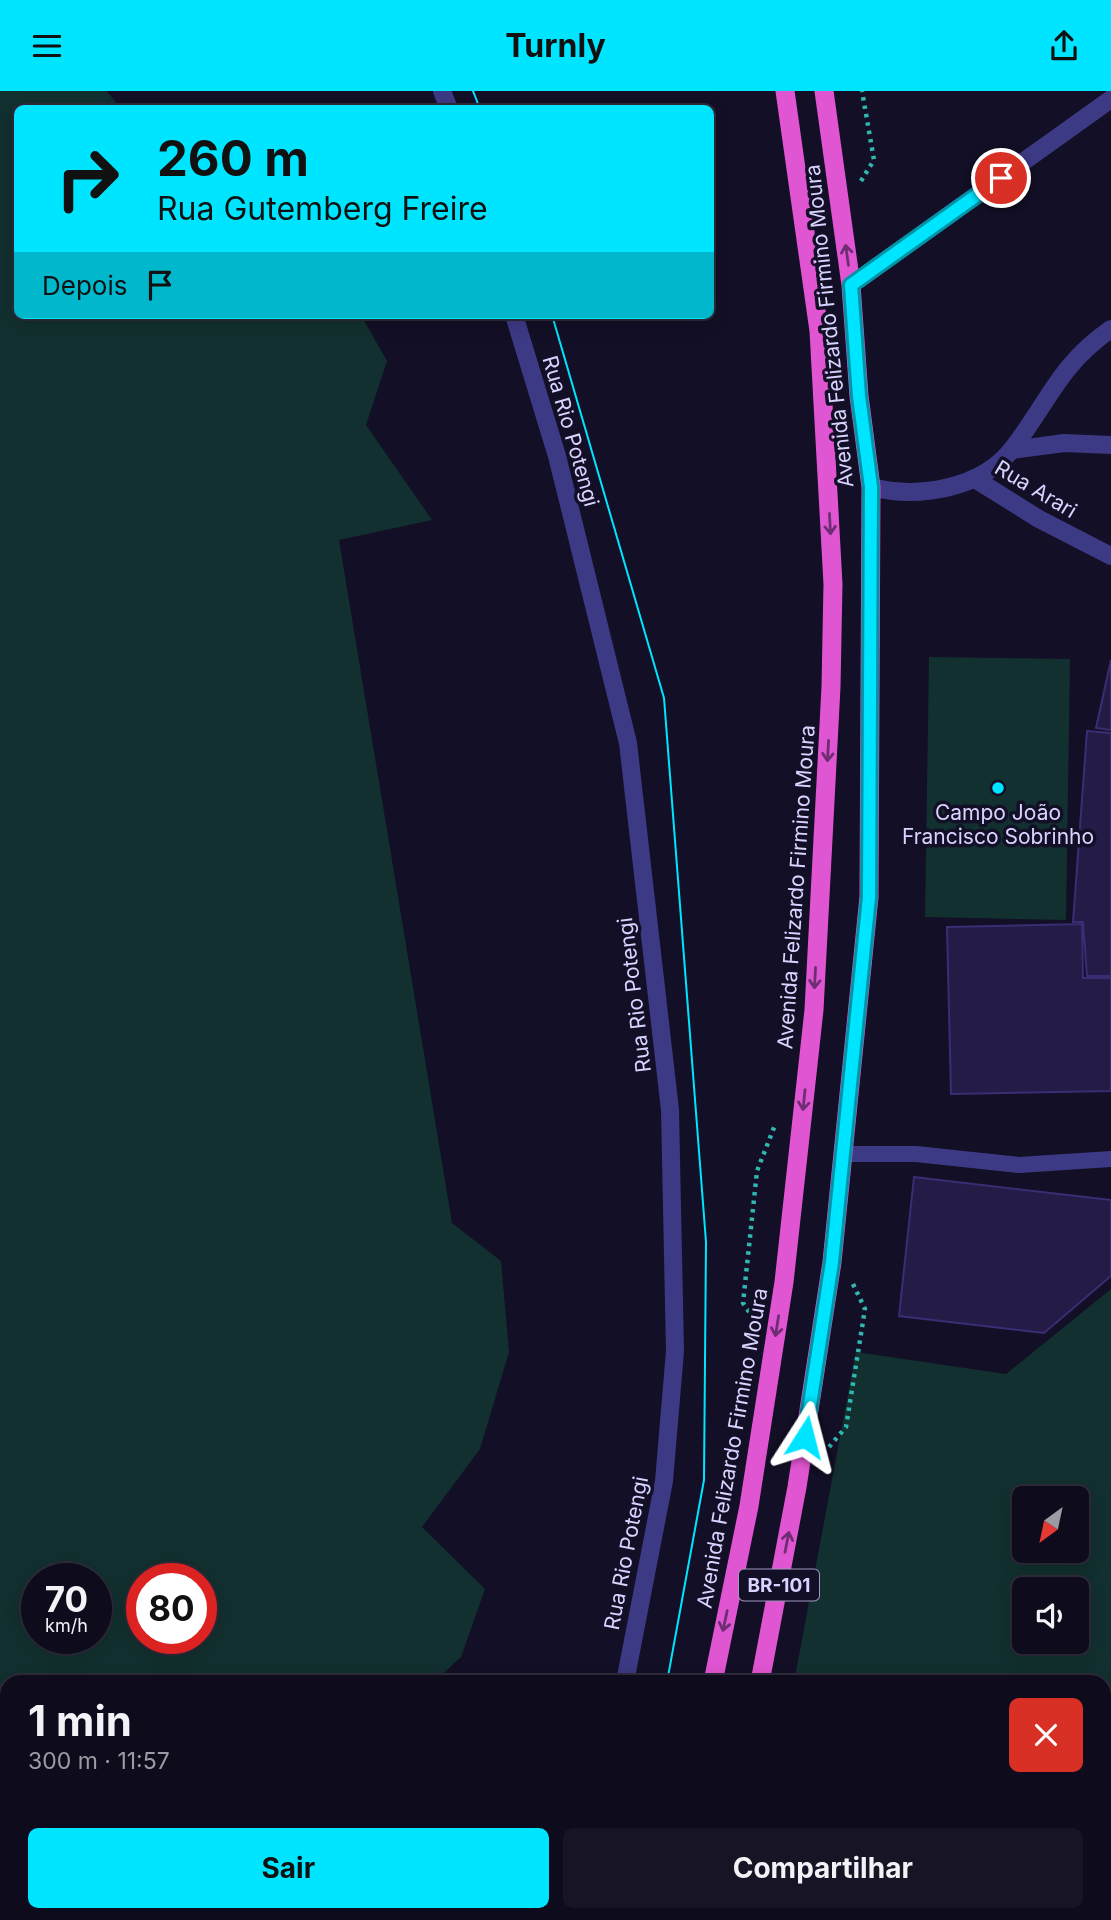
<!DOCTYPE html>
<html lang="pt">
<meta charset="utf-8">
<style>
:root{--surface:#0e0b1c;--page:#171425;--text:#f1f3f6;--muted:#9b9ba3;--line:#2e2b3b;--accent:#00e5ff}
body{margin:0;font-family:Inter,sans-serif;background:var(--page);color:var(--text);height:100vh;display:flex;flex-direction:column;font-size:26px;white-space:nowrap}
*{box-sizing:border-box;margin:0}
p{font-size:23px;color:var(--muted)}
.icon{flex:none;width:38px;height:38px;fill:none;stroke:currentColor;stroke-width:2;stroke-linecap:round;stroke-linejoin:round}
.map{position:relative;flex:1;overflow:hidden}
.sheet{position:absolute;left:0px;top:1584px;width:1111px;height:247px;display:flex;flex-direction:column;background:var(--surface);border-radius:21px 21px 0 0;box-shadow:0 4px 18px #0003,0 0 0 2px var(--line)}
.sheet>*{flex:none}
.top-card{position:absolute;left:14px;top:14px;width:700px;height:214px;border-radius:10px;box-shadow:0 4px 18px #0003,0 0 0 2px var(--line);background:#00e5ff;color:#111;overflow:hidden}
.needle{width:46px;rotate:213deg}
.buttons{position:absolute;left:1012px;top:1395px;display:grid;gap:14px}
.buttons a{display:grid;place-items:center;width:77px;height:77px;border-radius:10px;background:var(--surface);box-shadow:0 4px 18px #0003,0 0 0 2px var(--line);font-size:35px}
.speed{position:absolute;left:21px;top:1472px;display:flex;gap:14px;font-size:35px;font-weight:700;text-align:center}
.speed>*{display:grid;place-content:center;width:91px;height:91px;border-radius:50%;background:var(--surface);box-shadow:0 4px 18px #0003,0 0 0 2px var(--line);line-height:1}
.speed small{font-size:18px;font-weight:400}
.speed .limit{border:10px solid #d22;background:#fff;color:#111}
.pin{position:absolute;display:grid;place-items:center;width:60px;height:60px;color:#fff;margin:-30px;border:4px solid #fff;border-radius:50%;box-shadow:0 2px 7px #0007}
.me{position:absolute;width:77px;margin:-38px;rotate:9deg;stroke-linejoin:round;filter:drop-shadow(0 0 5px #0008)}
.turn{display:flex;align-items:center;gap:24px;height:147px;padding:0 28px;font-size:32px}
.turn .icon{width:91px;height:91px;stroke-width:2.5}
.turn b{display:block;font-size:49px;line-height:60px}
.then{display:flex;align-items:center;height:66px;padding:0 28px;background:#0003;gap:14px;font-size:26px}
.round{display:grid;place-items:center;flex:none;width:74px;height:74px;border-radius:10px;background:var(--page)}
.head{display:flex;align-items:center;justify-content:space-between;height:119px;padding:0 28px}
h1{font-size:42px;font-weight:700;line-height:52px}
.button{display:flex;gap:14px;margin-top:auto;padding:14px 28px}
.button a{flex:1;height:80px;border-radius:10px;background:var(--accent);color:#111;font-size:28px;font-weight:700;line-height:80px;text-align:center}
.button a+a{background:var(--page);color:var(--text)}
header{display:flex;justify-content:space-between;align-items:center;height:91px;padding:0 28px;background:var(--accent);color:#111;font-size:32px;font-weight:700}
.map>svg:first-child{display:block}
.green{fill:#12302f;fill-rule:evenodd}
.building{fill:#241b47;stroke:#3b2d73;stroke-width:2}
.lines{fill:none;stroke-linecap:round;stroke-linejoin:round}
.path{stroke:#2fb8b0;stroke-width:4.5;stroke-dasharray:3.5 5;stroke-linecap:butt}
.service{stroke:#3d3a85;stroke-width:16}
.minor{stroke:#3d3a85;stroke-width:18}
.tertiary{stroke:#3d3a85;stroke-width:18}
.trunk{stroke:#e055d1;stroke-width:19}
.tram{stroke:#00e5ff;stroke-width:2}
.oneway{stroke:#6f2e73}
.route-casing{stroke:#0095a6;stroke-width:18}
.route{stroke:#00e5ff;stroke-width:12}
.poi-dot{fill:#00e5ff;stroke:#130f26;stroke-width:2.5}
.labels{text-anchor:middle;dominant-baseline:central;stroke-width:7;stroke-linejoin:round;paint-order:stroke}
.shield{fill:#130f26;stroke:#9e99be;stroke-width:2}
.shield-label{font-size:19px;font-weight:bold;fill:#d9d4ff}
.street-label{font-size:21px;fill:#d9d4ff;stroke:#130f26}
.poi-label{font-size:21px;fill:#d9d4ff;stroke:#130f26}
</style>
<header><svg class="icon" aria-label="menu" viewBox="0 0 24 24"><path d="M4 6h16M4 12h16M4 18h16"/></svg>Turnly<svg class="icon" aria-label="share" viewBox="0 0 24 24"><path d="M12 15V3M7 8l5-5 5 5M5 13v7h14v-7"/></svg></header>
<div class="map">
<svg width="1111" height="1829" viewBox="0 0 1111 1829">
<rect width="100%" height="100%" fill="#130f26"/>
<path class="green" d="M 0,0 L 107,0 L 120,17 L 18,18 L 18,224 L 361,224 L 387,270 L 366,334 L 432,429 L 339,449 L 452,1132 L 501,1170 L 509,1261 L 480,1358 L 422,1436 L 485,1498 L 461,1566 L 434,1591 L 7,1591 L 7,1824 L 450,1824 L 451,1829 L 0,1829 ZM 37,1488 L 96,1488 L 96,1547 L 37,1547 ZM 142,1488 L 201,1488 L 201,1547 L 142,1547 Z
M 929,566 L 1070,568 L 1066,829 L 925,826 Z
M 1111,1198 L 1111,1829 L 749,1829 L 750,1824 L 1104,1824 L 1104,1591 L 794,1591 L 856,1261 L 1006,1283 ZM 1024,1407 L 1076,1407 L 1076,1460 L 1024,1460 ZM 1024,1498 L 1076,1498 L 1076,1550 L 1024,1550 Z"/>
<path class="building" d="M 1111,569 L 1111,639 L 1096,637 Z
M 1087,640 L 1111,642 L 1111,885 L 1087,885 L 1083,831 L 1073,831 Z
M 1082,833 L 1083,887 L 1111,887 L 1111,1000 L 951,1003 L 947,836 Z
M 914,1086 L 1111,1109 L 1111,1185 L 1044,1242 L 899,1225 Z"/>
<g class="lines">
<path class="path" d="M 861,90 L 874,69 L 862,0
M 754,1228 L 743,1212 L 757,1080 L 775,1034
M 829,1356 L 846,1336 L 865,1218 L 853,1193"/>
<path class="service" d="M 844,1063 L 916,1063 L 1019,1074 L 1111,1068"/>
<path class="minor" d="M 442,0 L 449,18
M 851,194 L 1111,8
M 514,224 L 557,365 L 628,652 L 670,1019 L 675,1260 L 664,1390 L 625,1591
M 1012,359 L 1064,352 L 1111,354
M 975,388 L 1039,428 L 1111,465
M 578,1829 L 579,1824"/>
<path class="tertiary" d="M 871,396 C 918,408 982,398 1013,357 C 1049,310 1059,274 1111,238"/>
<path class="trunk" d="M 713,1591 L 749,1415 L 784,1191 L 814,919 L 831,596 L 833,493 L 819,240 L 785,0
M 760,1591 L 797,1396 L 832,1171 L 869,806 L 871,396 L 859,305 L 851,194 L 824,0
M 663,1829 L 664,1824
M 711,1829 L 712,1824"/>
<path class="tram" d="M 473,0 L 480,18
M 552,224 L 664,607 L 706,1151 L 704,1389 L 667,1591
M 620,1829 L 621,1824"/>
</g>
<defs><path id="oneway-shaft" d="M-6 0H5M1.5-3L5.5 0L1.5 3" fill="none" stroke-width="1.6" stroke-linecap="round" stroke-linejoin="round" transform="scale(1.75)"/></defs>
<g class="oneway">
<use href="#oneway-shaft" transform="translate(847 164) rotate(-98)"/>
<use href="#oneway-shaft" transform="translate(830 433) rotate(87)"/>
<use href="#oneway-shaft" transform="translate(828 660) rotate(93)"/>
<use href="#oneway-shaft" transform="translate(815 887) rotate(93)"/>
<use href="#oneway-shaft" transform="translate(804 1009) rotate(96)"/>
<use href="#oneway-shaft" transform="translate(777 1235) rotate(99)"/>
<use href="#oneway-shaft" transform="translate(787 1451) rotate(-79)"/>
<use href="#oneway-shaft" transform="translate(725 1530) rotate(102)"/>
</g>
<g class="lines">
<g class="route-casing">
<path id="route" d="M 805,1346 L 832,1171 L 869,806 L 871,396 L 859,305 L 851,194 L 1001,87"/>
</g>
<use href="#route" class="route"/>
</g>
<circle class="poi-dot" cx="998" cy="697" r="7"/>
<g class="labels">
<rect class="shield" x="739" y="1478.5" width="80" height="31" rx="5"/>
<g class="shield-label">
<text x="779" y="1494">BR-101</text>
</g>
<g class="street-label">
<text transform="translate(829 235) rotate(-96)">Avenida Felizardo Firmino Moura</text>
<text transform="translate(571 340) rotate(74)">Rua Rio Potengi</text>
<text transform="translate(1036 398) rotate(31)">Rua Arari</text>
<text transform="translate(796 796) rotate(-86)">Avenida Felizardo Firmino Moura</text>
<text transform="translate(634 904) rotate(-97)">Rua Rio Potengi</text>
<text transform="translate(732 1357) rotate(-80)">Avenida Felizardo Firmino Moura</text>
<text transform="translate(626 1462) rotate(-79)">Rua Rio Potengi</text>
</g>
<g class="poi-label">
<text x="998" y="721">Campo João<tspan x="998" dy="24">Francisco Sobrinho</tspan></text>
</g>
</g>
</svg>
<div class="buttons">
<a><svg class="needle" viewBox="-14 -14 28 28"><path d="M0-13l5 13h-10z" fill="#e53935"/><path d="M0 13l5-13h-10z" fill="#9b9ba3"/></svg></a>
<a><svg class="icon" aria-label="sound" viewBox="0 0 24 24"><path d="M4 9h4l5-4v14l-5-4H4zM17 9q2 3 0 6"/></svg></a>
</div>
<div class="speed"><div>70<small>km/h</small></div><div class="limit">80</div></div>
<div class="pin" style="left:1001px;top:87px;background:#d93025"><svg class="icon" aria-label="arrive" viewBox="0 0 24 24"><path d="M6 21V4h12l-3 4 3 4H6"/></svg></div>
<svg class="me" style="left:805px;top:1346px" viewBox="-20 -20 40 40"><path d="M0-17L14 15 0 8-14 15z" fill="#00e5ff" stroke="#fff" stroke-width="4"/></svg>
<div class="top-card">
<div class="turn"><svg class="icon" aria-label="right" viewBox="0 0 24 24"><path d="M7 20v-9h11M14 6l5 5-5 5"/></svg><div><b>260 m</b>Rua Gutemberg Freire</div></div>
<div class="then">Depois<svg class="icon" aria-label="arrive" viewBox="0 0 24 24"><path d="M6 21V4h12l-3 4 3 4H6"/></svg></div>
</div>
<section class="sheet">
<div class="head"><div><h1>1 min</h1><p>300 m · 11:57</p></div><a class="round" style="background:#d93025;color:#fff"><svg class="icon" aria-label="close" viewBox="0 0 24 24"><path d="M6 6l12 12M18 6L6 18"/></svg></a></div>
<div class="button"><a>Sair</a><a>Compartilhar</a></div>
</section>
</div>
